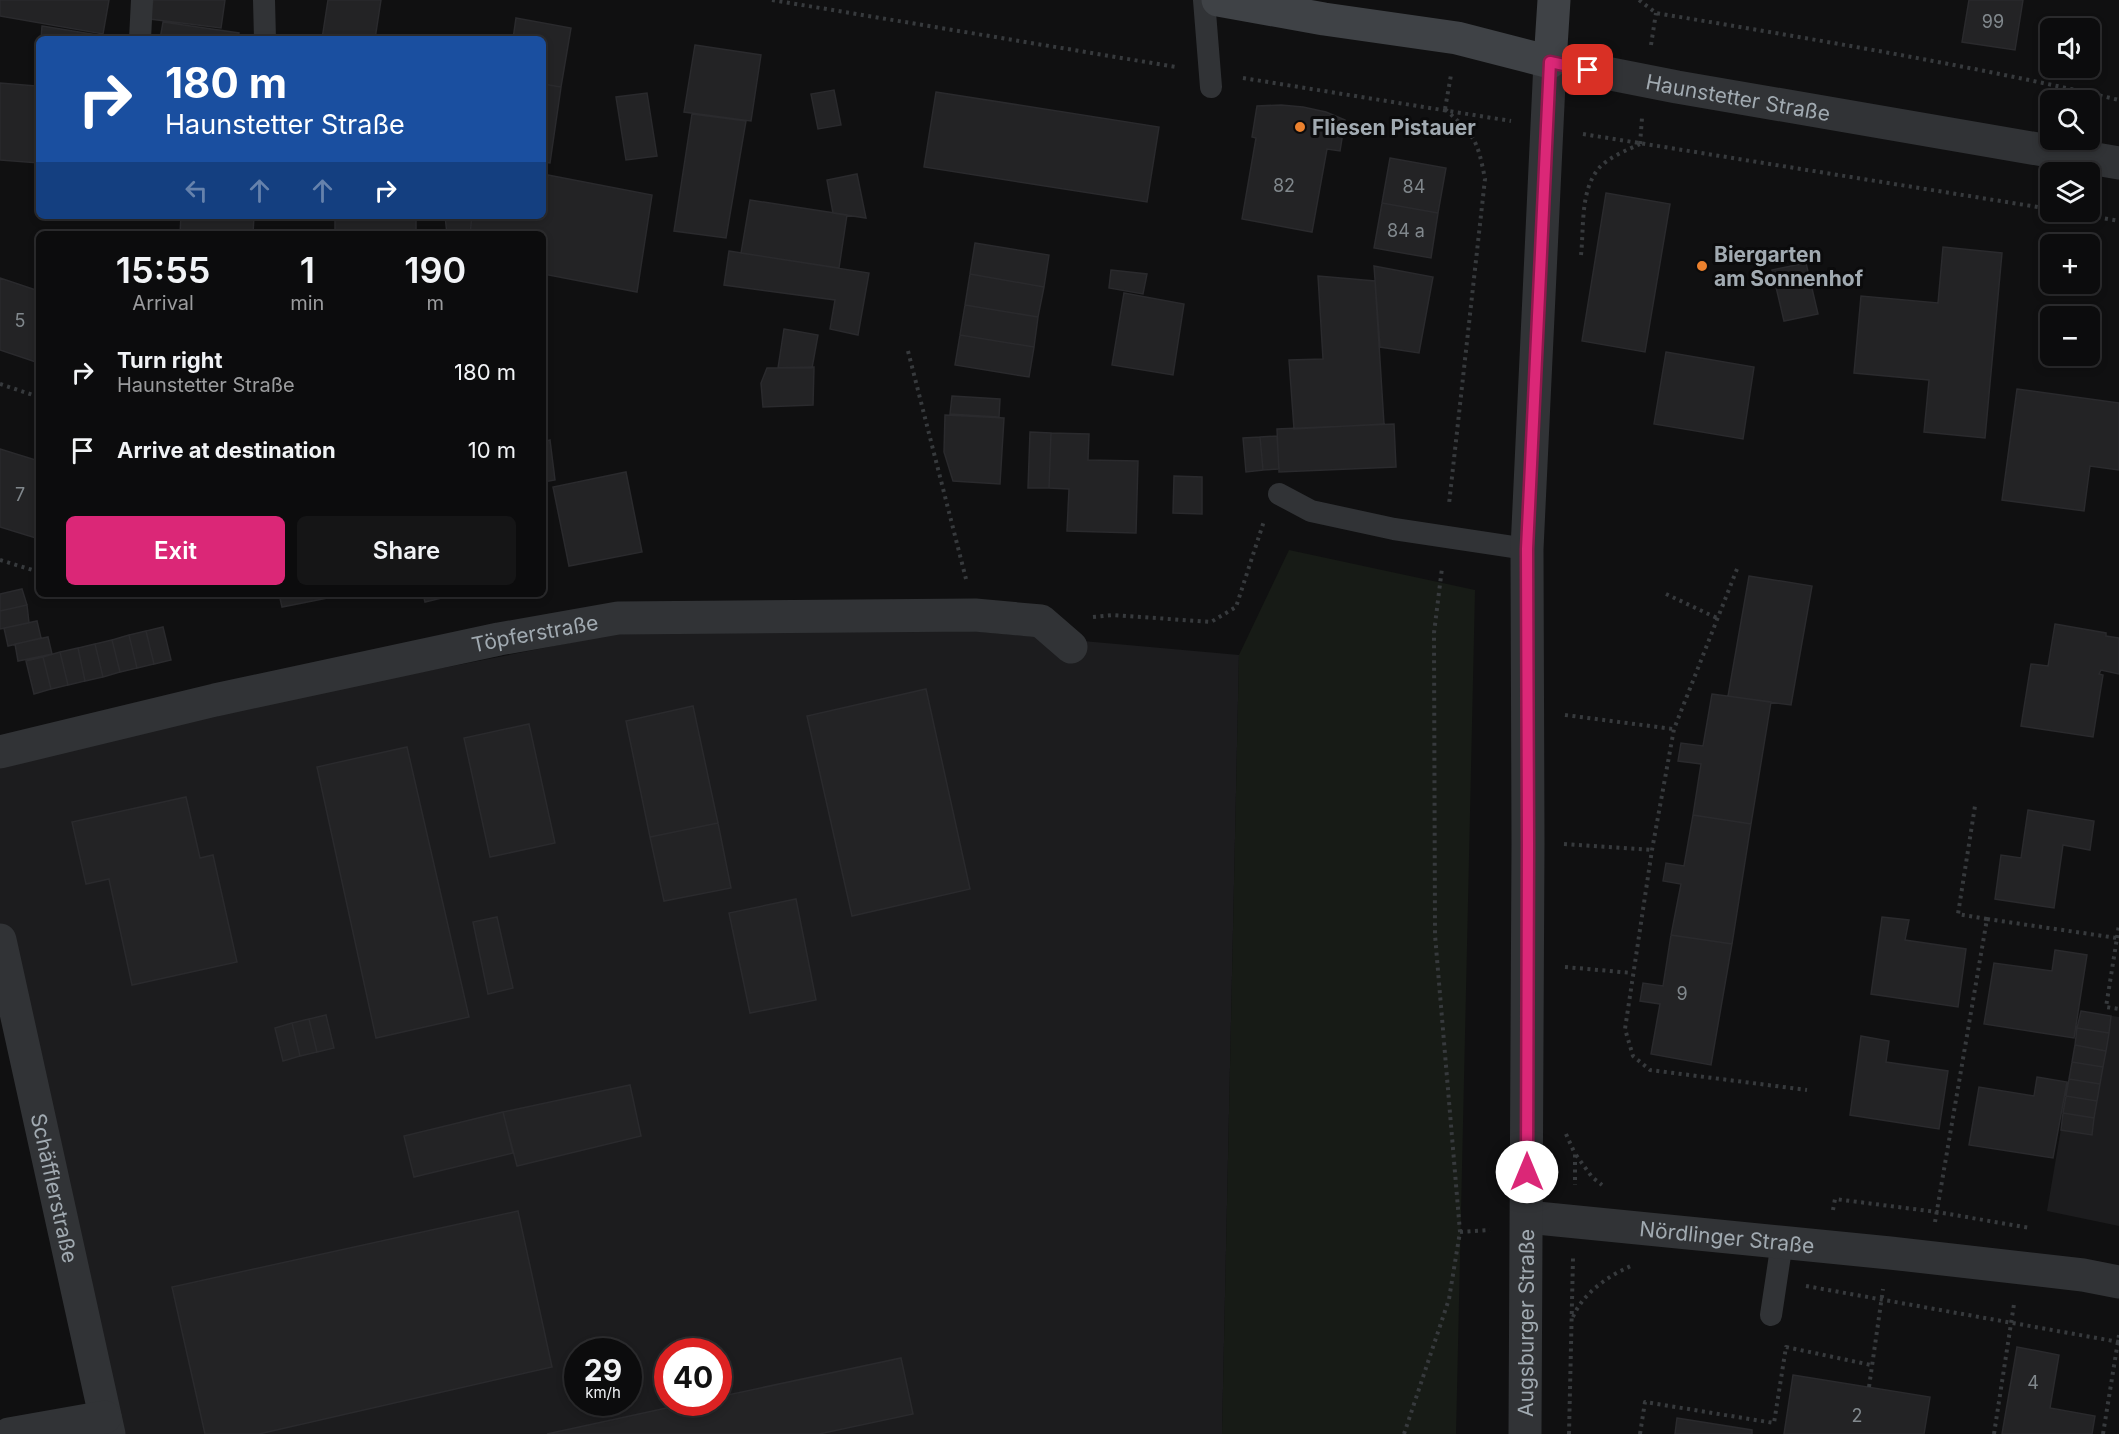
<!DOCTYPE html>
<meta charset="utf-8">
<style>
:root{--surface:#0c0c0d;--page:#151516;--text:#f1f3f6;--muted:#9a9b9d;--line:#2c2c2e;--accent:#db2777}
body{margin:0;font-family:Inter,sans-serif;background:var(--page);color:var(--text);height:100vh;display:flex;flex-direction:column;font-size:22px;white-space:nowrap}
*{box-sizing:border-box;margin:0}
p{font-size:20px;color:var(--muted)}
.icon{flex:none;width:33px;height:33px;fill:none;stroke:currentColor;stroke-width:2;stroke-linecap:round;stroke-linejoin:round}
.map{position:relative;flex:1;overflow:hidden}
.sheet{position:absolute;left:36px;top:231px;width:510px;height:366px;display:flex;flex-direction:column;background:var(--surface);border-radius:9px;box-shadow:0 3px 9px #0003,0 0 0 2px var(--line)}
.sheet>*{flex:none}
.hud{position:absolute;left:36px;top:36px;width:510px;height:183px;border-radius:9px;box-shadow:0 3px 9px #0003,0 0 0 2px var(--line);background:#1a4fa0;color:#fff;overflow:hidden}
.buttons{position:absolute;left:2040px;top:18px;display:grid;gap:12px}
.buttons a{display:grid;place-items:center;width:60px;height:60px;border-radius:9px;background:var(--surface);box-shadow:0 3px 9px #0003,0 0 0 2px var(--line);font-size:30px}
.speed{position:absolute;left:564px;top:1338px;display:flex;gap:12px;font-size:30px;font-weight:700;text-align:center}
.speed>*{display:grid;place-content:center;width:78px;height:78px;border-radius:50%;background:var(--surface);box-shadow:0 3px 9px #0003,0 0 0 2px var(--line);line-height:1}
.speed small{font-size:15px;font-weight:400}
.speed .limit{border:9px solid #d22;background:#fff;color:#111}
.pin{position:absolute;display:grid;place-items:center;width:51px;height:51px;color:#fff;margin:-26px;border-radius:12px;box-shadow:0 3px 9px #0006}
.me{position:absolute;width:66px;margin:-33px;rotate:0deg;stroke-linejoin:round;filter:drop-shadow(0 0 4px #0008)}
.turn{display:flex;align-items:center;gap:21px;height:126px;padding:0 30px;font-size:27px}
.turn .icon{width:78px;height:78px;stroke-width:2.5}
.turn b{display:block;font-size:42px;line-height:51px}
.lanes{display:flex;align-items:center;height:57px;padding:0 30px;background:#0003;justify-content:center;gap:30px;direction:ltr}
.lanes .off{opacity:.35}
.eta{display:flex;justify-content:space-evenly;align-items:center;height:102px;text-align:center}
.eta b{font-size:36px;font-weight:600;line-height:42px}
.button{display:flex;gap:12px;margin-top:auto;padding:12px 30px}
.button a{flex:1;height:69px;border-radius:9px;background:var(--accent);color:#fff;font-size:24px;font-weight:600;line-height:69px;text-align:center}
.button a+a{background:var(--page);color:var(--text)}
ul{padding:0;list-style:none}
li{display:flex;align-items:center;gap:18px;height:78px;padding:0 30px}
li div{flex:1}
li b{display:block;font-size:22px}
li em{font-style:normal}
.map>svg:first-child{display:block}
.built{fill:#1c1c1e;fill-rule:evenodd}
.green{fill:#171b16}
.building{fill:#232325;stroke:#2a2a2d;stroke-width:1.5}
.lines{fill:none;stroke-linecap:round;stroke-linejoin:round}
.path{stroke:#373a3d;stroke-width:4;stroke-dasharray:3 4.5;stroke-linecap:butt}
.service{stroke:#313336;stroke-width:22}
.minor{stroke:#313336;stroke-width:33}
.tertiary{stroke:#313336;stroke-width:33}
.secondary{stroke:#3f4246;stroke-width:33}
.route-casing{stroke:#8e194d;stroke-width:15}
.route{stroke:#db2777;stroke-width:10}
.poi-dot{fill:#eb812e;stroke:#0b0b0c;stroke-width:2}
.labels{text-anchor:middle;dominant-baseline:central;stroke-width:6;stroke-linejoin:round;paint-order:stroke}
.number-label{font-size:18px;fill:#81888d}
.street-label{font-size:21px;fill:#a1aab1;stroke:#0b0b0c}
.poi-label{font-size:21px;font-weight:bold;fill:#a1aab1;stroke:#0b0b0c;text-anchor:start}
</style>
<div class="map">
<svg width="2119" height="1434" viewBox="0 0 2119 1434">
<rect width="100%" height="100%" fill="#101011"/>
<path class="built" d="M 737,610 L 1239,655 L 1222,1434 L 56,1434 L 104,1424 L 0,983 L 0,755 ZM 578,1352 L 628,1352 L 628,1402 L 578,1402 ZM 668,1352 L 718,1352 L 718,1402 L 668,1402 Z
M 2081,1011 L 2119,1017 L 2119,1226 L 2047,1211 Z"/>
<path class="green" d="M 1289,550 L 1475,590 L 1456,1434 L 1222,1434 L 1239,655 Z"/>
<path class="building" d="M 0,0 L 109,0 L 103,34 L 0,16 Z
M 153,0 L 225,0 L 221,28 L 150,19 Z
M 328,0 L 381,0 L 375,39 L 322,39 Z
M 1969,0 L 2023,0 L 2015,50 L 1962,42 Z
M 516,18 L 571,28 L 561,87 L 543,84 L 543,39 L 513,39 Z
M 163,22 L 239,33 L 238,39 L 160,39 Z
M 42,26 L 103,36 L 103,39 L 41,39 Z
M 695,45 L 761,55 L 751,121 L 684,112 Z
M 39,55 L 39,163 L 0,160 L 0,83 L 36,86 Z
M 543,84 L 561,87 L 550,163 L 543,162 Z
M 834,90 L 841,125 L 818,129 L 811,94 Z
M 936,92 L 1159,127 L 1147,202 L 924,167 Z
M 647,93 L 657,156 L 626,160 L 616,97 Z
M 1281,105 L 1303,107 L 1326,112 L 1345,120 L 1340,151 L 1327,149 L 1312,232 L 1242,219 L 1256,138 L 1252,137 L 1257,106 Z
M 692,114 L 746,121 L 726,238 L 674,231 Z
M 1390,158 L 1446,168 L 1438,213 L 1382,203 Z
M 857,174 L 866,218 L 833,213 L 827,180 Z
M 548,175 L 652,195 L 637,292 L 543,274 L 543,234 L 470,234 L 472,216 L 543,216 L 543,198 Z
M 1606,193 L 1670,204 L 1645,352 L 1582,341 Z
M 750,200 L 847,215 L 839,268 L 741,253 Z
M 1382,203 L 1438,213 L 1431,258 L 1374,248 Z
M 181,216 L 254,216 L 253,234 L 180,234 Z
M 335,216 L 416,216 L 416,234 L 335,234 Z
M 445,216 L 472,216 L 470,234 L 447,234 Z
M 975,243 L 1049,255 L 1044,287 L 970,274 Z
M 1943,247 L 2002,253 L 1985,438 L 1924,432 L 1929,380 L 1854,373 L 1861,296 L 1938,303 Z
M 729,251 L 869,273 L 858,335 L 830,329 L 835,300 L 724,285 Z
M 1806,263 L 1818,314 L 1784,321 L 1772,270 Z
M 1374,266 L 1433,277 L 1419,353 L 1380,347 Z
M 1111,270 L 1147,274 L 1143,294 L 1109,288 Z
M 970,274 L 1044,287 L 1038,317 L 965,305 Z
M 1318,276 L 1375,281 L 1384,424 L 1294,429 L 1289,360 L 1323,359 Z
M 0,278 L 39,291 L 39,354 L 36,362 L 0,350 Z
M 1124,293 L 1184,304 L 1173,375 L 1112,365 Z
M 965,305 L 1038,317 L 1034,347 L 960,335 Z
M 784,329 L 818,335 L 812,368 L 778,368 Z
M 960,335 L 1034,347 L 1029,377 L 955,365 Z
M 1666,352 L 1754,367 L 1743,439 L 1654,424 Z
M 814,367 L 813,405 L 763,407 L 761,383 L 767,368 Z
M 2017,389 L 2119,403 L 2119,470 L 2090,466 L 2084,511 L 2002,500 Z
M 952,396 L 1000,399 L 999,417 L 950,414 Z
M 945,415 L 1004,418 L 1000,484 L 953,481 L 944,452 Z
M 1394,424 L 1396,467 L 1279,472 L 1277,429 Z
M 1030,432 L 1051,433 L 1049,488 L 1028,488 Z
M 1051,433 L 1089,434 L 1088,460 L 1138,461 L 1136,533 L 1067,531 L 1069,489 L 1049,488 Z
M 1277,436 L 1279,469 L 1263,470 L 1260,437 Z
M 1260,437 L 1263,470 L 1246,472 L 1243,438 Z
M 550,440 L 555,480 L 543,482 L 543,442 Z
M 0,449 L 39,461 L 39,539 L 0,527 Z
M 626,472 L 642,552 L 569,566 L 553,487 Z
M 1174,476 L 1202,477 L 1202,514 L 1173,513 Z
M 1749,576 L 1812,586 L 1791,705 L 1728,696 Z
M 22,589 L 27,605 L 0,611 L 0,594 Z
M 279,594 L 332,594 L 333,597 L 282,607 Z
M 423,594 L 458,594 L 425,602 Z
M 27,605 L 29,623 L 0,629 L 0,611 Z
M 37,621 L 41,638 L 8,646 L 4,628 Z
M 2055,624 L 2106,633 L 2106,636 L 2119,638 L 2119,674 L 2101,670 L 2099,674 L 2103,675 L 2093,737 L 2021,726 L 2031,664 L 2048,666 Z
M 163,627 L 171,660 L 154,664 L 146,631 Z
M 146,631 L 154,664 L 137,668 L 129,635 Z
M 129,635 L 137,668 L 120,672 L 112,640 Z
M 48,637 L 52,654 L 18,661 L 15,644 Z
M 112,640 L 120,672 L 103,677 L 95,644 Z
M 95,644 L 103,677 L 85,681 L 78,648 Z
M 78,648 L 85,681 L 68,685 L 60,652 Z
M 60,652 L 68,685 L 51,689 L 43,657 Z
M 43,657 L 51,689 L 34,694 L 26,661 Z
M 926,689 L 970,889 L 852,916 L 807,716 Z
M 1712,694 L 1771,702 L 1751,824 L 1693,815 L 1701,764 L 1678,761 L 1681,743 L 1703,746 Z
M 693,706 L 718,823 L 650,837 L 626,721 Z
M 529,724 L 555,843 L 490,857 L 464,738 Z
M 407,747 L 469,1017 L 376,1038 L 317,767 Z
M 186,797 L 200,858 L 213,855 L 237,962 L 132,985 L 109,879 L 86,884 L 72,822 Z
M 2028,810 L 2094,821 L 2090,850 L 2063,845 L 2054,908 L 1995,899 L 2001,855 L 2021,858 Z
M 1693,815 L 1751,824 L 1732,944 L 1671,935 L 1681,884 L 1663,881 L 1666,863 L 1684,866 Z
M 718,823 L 731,888 L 664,901 L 650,837 Z
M 796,899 L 816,1000 L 750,1013 L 729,913 Z
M 497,917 L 513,988 L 488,994 L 473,922 Z
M 1882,917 L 1909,920 L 1905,940 L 1966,949 L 1958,1007 L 1871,994 Z
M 1671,935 L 1732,944 L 1711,1065 L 1651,1054 L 1660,1004 L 1640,1001 L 1643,983 L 1663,986 Z
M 2055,950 L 2087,955 L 2074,1038 L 1984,1024 L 1994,963 L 2052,971 Z
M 2081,1011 L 2111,1016 L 2109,1033 L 2077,1028 Z
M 326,1015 L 334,1048 L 317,1052 L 309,1019 Z
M 309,1019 L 317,1052 L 300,1056 L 292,1023 Z
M 292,1023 L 300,1056 L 283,1061 L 275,1028 Z
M 2077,1028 L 2109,1033 L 2106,1051 L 2075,1045 Z
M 1861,1036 L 1889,1041 L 1886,1062 L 1948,1071 L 1939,1129 L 1850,1115 Z
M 2075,1045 L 2106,1051 L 2103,1067 L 2072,1062 Z
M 2072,1062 L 2103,1067 L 2100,1084 L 2069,1079 Z
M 2037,1077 L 2067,1082 L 2053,1158 L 1969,1145 L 1979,1087 L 2034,1096 Z
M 2069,1079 L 2100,1084 L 2097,1101 L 2066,1096 Z
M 630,1085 L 641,1136 L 517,1166 L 503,1112 Z
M 2066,1096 L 2097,1101 L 2094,1118 L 2063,1113 Z
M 503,1112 L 513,1153 L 414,1177 L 404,1136 Z
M 2063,1113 L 2094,1118 L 2092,1135 L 2061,1130 Z
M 518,1211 L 552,1367 L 259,1434 L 205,1434 L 172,1287 Z
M 2017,1347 L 2059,1355 L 2050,1408 L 2095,1416 L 2092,1434 L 2002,1434 Z
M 901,1358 L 913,1414 L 819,1434 L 547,1434 L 694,1402 L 718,1402 L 718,1397 Z
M 1793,1375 L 1930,1397 L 1924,1434 L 1784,1434 Z
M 1677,1418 L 1752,1430 L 1752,1434 L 1675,1434 Z"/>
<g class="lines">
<path class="path" d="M 772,0 L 1176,67
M 1639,0 L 1656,13 C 1811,39 1966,64 2119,100
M 1651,45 L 1656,13
M 1243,78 L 1511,121
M 1445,109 C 1475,137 1477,138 1485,179 L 1449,504
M 1445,109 L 1451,75
M 1583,134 L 2050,209
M 1640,144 L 1642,118
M 2068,212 L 2119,221
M 1581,255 C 1584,228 1580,190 1599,168 C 1609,157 1627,150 1640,144
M 908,351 L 966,579
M 0,384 L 39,397
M 0,560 L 39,572
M 1737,569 L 1674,729 L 1652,850 L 1625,1029 L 1633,1056 L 1650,1070 L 1807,1090
M 110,594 L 120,597
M 1666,594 L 1719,619
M 1093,617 L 1113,615 L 1211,622 L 1236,607 L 1264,521
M 1565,715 L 1673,729
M 1564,844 L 1652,850
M 1987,919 L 2117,938 L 2106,1007 L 2119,1009
M 2117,938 L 2119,924
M 1565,967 L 1632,973
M 1566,1134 L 1575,1154 L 1575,1185
M 1576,1155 L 1592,1177 L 1602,1185
M 1833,1210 L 1835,1199 L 1937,1212 L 2030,1228
M 1935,1222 L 1987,919 L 1958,914 L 1975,806
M 1460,1232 L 1490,1230
M 1806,1286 L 2119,1342
M 1573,1317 C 1583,1293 1608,1276 1631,1266
M 1869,1387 L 1883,1289
M 1404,1434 L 1449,1299 L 1460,1232 L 1435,935 L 1434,633 L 1442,568
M 1569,1434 L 1573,1258
M 1640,1434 L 1645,1402 L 1774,1423 L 1786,1347 L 1871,1365
M 1994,1434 L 2014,1304
M 2103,1434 L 2119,1335"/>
<path class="service" d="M 264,0 L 265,39
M 1204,0 L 1211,87
M 140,39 L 142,0
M 1279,494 L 1311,511 L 1394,529 L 1527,549
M 1771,1315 L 1782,1242"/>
<g class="minor">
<path id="s1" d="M 0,752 L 215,700 L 499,639 L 618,618 L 975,615 L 1041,621 L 1071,647"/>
<path id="s2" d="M 0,940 L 109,1434"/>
<path id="s3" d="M 1527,1217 L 1890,1253 L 2083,1275 L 2119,1282"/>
<path d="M 9,1434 L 105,1417"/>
</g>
<path class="tertiary" id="s4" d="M 1525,1434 L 1528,843 L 1527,549 L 1550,62 L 1677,87 L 2119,163"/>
<path class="secondary" d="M 1218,0 L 1324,19 L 1457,38 L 1550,62 L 1554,0"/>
</g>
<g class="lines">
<g class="route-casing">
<path id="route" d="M 1527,1172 L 1528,843 L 1527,549 L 1550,62 L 1588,70"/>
</g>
<use href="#route" class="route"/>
</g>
<g class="poi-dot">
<circle cx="1300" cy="127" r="6"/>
<circle cx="1702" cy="266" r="6"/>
</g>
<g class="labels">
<g class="number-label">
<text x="1993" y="21">99</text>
<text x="1284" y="185">82</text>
<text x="1414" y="186">84</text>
<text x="1406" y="230">84 a</text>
<text x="20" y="320">5</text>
<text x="20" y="494">7</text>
<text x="1682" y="993">9</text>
<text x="2033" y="1382">4</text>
<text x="1857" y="1415">2</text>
</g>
<g class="street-label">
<text stroke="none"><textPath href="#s4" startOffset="1564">Haunstetter Straße</textPath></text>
<text stroke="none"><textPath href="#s1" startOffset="548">Töpferstraße</textPath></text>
<text stroke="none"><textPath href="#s2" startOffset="254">Schäfflerstraße</textPath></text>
<text stroke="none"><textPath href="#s3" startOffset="201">Nördlinger Straße</textPath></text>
<text stroke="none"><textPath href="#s4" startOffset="111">Augsburger Straße</textPath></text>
</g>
<g class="poi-label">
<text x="1312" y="127">Fliesen Pistauer</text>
<text x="1714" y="254">Biergarten<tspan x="1714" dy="24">am Sonnenhof</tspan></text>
</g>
</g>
</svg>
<div class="buttons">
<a><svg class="icon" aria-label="sound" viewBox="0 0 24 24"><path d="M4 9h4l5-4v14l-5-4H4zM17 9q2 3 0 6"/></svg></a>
<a><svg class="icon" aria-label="search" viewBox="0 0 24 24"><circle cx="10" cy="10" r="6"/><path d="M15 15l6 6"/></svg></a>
<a><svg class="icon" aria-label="layers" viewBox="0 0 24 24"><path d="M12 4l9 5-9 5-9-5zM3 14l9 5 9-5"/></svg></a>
<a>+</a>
<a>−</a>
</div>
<div class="speed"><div>29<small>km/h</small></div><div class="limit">40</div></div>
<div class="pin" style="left:1588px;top:70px;background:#d93025"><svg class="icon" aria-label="arrive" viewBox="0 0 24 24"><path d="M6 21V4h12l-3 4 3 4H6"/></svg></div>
<svg class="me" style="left:1527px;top:1172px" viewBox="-20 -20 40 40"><circle r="19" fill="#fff"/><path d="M0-13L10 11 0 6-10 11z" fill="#db2777"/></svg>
<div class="hud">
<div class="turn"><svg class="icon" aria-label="right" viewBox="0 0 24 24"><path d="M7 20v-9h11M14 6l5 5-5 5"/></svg><div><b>180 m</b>Haunstetter Straße</div></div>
<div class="lanes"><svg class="icon off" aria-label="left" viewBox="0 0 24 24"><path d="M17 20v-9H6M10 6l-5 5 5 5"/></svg><svg class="icon off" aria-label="ahead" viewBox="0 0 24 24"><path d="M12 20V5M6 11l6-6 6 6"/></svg><svg class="icon off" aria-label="ahead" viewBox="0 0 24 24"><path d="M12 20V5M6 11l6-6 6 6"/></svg><svg class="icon" aria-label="right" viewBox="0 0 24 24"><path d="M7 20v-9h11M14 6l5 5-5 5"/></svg></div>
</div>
<section class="sheet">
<div class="eta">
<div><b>15:55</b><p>Arrival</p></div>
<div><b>1</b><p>min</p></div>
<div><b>190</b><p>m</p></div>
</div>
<ul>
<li><svg class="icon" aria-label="right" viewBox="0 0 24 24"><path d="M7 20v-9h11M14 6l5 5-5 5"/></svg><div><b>Turn right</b><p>Haunstetter Straße</p></div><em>180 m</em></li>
<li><svg class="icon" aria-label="arrive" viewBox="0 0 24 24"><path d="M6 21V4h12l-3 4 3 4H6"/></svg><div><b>Arrive at destination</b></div><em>10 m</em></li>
</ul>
<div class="button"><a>Exit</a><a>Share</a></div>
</section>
</div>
